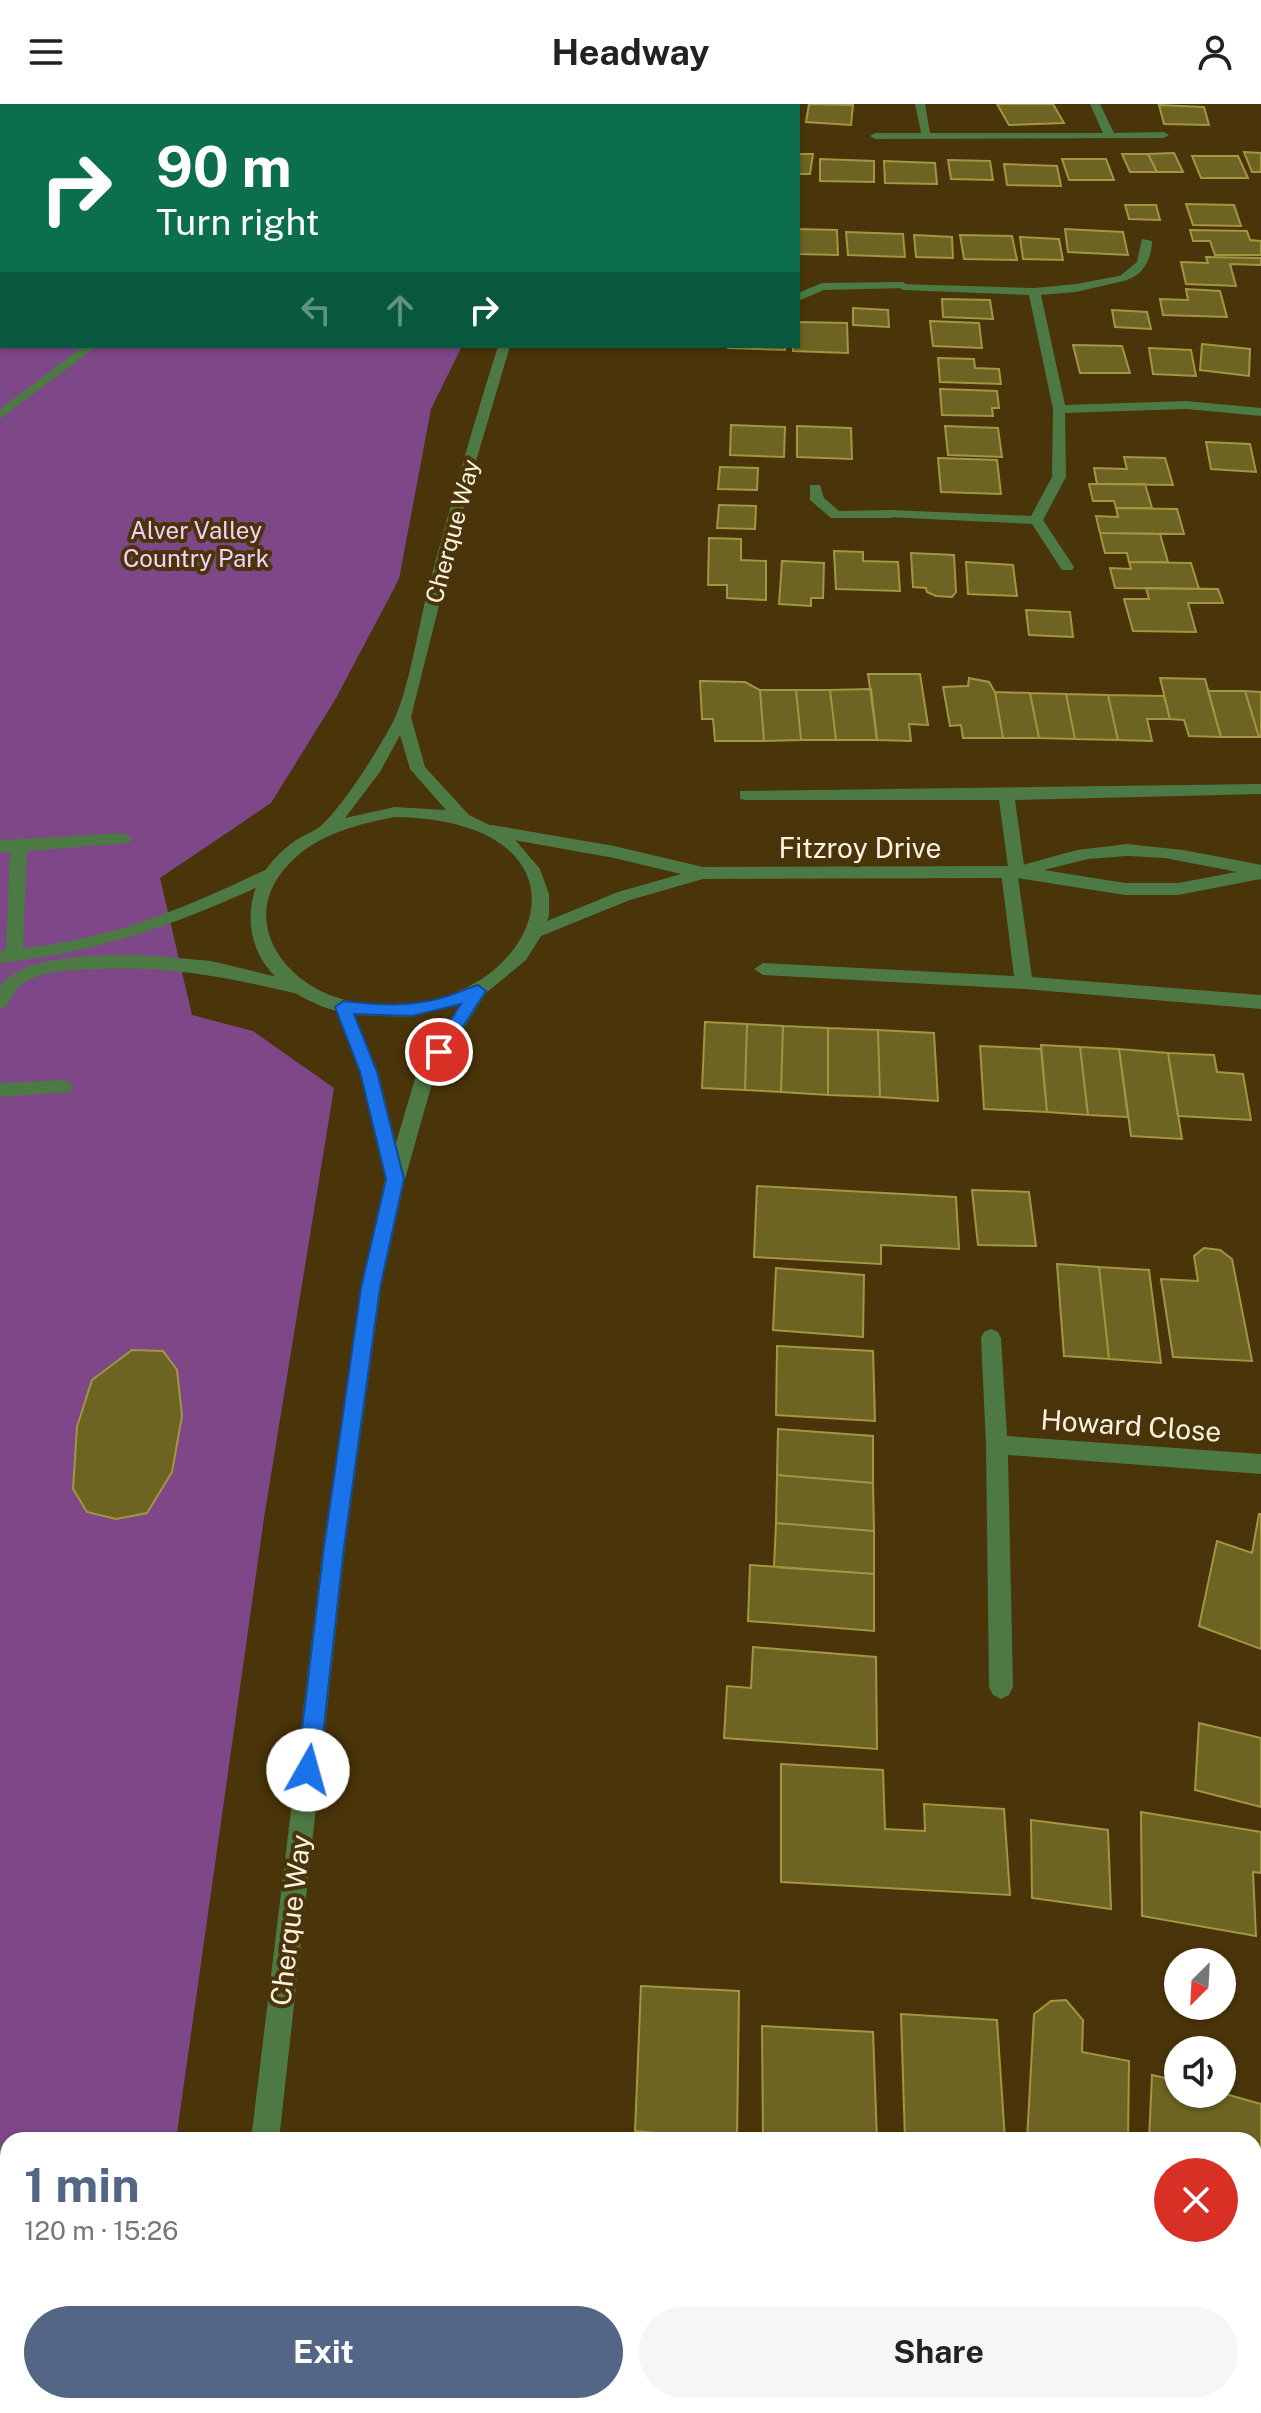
<!DOCTYPE html>
<meta charset="utf-8">
<style>
:root{--surface:#fff;--page:#f6f6f6;--text:#222;--muted:#767676;--accent:#536685}
body{margin:0;font-family:"Public Sans",sans-serif;background:var(--page);color:var(--text);height:100vh;display:flex;flex-direction:column;font-size:30px;white-space:nowrap}
*{box-sizing:border-box;margin:0}
p{font-size:26px;color:var(--muted)}
.icon{flex:none;width:44px;height:44px;fill:none;stroke:currentColor;stroke-width:2;stroke-linecap:round;stroke-linejoin:round}
.map{position:relative;flex:1;overflow:hidden}
.details{position:absolute;left:0px;top:2028px;width:1262px;height:282px;display:flex;flex-direction:column;background:var(--surface);border-radius:24px 24px 0 0;box-shadow:0 2px 6px #0004}
.details>*{flex:none}
.banner{position:absolute;left:0px;top:0px;width:800px;height:244px;box-shadow:0 2px 6px #0004;background:#0b6e4f;color:#fff;overflow:hidden}
.needle{width:52px;rotate:204deg}
.controls{position:absolute;left:1164px;top:1844px;display:grid;gap:16px}
.controls a{display:grid;place-items:center;width:72px;height:72px;border-radius:50%;background:var(--surface);box-shadow:0 2px 6px #0004;font-size:40px}
.pin{position:absolute;display:grid;place-items:center;width:68px;height:68px;color:#fff;margin:-34px;border:4px solid #fff;border-radius:50%;box-shadow:0 2px 8px #0007}
.me{position:absolute;width:88px;margin:-44px;rotate:7deg;stroke-linejoin:round;filter:drop-shadow(0 0 6px #0008)}
.turn{display:flex;align-items:center;gap:28px;height:168px;padding:0 24px;font-size:36px}
.turn .icon{width:104px;height:104px;stroke-width:2.5}
.turn b{display:block;font-size:56px;line-height:68px}
.lanes{display:flex;align-items:center;height:76px;padding:0 24px;background:#0003;justify-content:center;gap:40px;direction:ltr}
.lanes .off{opacity:.35}
.round{display:grid;place-items:center;flex:none;width:84px;height:84px;border-radius:42px;background:var(--page)}
.summary{display:flex;align-items:center;justify-content:space-between;height:136px;padding:0 24px}
h1{font-size:48px;font-weight:700;line-height:60px;color:var(--accent)}
.action{display:flex;gap:16px;margin-top:auto;padding:16px 24px}
.action a{flex:1;height:92px;border-radius:48px;background:var(--accent);color:#fff;font-size:32px;font-weight:700;line-height:92px;text-align:center}
.action a+a{background:var(--page);color:var(--text)}
header{display:flex;justify-content:space-between;align-items:center;height:104px;padding:0 24px;background:var(--surface);font-size:36px;font-weight:700}
.map>svg:first-child{display:block}
.green{fill:#7d4788}
.building{fill:#6d6323;stroke:#a39641;stroke-width:2}
.lines{fill:none;stroke-linecap:round;stroke-linejoin:round}
.service{fill:#4d7944;fill-rule:evenodd}
.minor{fill:#4d7944;fill-rule:evenodd}
.tertiary{fill:#4d7944;fill-rule:evenodd}
.route{fill:#1a73e8;stroke:#114b97;stroke-width:2}
.labels{text-anchor:middle;dominant-baseline:central;stroke-width:8;stroke-linejoin:round;paint-order:stroke}
.far-park-label{font-size:24px;fill:#f5d0fd;stroke:#4a3409}
.far-street-label{font-size:24px;fill:#fcf3e4;stroke:#4a3409}
.street-label{font-size:28px;fill:#fcf3e4;stroke:#4a3409}
</style>
<header><svg class="icon" aria-label="menu" viewBox="0 0 24 24"><path d="M4 6h16M4 12h16M4 18h16"/></svg>Headway<svg class="icon" aria-label="person" viewBox="0 0 24 24"><circle cx="12" cy="8" r="4"/><path d="M4 21q1-7 8-7t8 7"/></svg></header>
<div class="map">
<svg width="1261" height="2309" viewBox="0 0 1261 2309">
<rect width="100%" height="100%" fill="#4a3409"/>
<path class="green" d="M 0,0 L 577,0 L 2,2 L 2,242 L 462,242 L 431,305 L 399,475 L 335,596 L 271,699 L 160,774 L 192,911 L 253,927 L 334,984 L 264,1414 L 176,2036 L 8,2036 L 8,2302 L 139,2302 L 138,2309 L 0,2309 Z"/>
<path class="building" d="M 809,0 L 853,1 L 851,21 L 806,18 Z
M 997,0 L 1053,0 L 1064,19 L 1009,21 Z
M 1159,1 L 1204,3 L 1209,21 L 1164,20 Z
M 1244,48 L 1261,49 L 1261,68 L 1252,68 Z
M 1174,49 L 1183,68 L 1157,68 L 1148,50 Z
M 798,50 L 813,50 L 810,70 L 798,70 Z
M 1122,50 L 1148,50 L 1157,68 L 1130,68 Z
M 1192,52 L 1238,52 L 1248,74 L 1201,74 Z
M 820,55 L 874,57 L 874,78 L 820,77 Z
M 1062,55 L 1106,55 L 1114,76 L 1069,76 Z
M 948,56 L 990,57 L 993,76 L 951,75 Z
M 884,57 L 935,59 L 937,80 L 885,79 Z
M 1004,60 L 1057,62 L 1061,82 L 1007,81 Z
M 1186,100 L 1234,101 L 1241,122 L 1193,121 Z
M 1125,101 L 1156,101 L 1160,116 L 1129,115 Z
M 798,125 L 837,126 L 838,151 L 798,150 Z
M 1065,125 L 1123,128 L 1128,151 L 1068,148 Z
M 1190,126 L 1247,127 L 1250,136 L 1261,137 L 1261,151 L 1215,151 L 1210,137 L 1193,137 Z
M 846,128 L 903,130 L 905,153 L 848,151 Z
M 914,131 L 952,133 L 953,154 L 916,153 Z
M 960,131 L 1012,132 L 1017,156 L 964,155 Z
M 1020,133 L 1059,135 L 1063,156 L 1023,155 Z
M 1206,153 L 1261,154 L 1261,161 L 1230,160 L 1236,182 L 1186,180 L 1181,158 L 1208,159 Z
M 1186,185 L 1220,187 L 1227,213 L 1163,211 L 1160,195 L 1188,196 Z
M 942,195 L 990,196 L 993,215 L 943,213 Z
M 853,204 L 888,206 L 889,223 L 853,221 Z
M 1112,206 L 1147,208 L 1151,225 L 1115,223 Z
M 930,217 L 979,219 L 982,244 L 933,242 Z
M 798,218 L 847,219 L 848,249 L 793,247 L 793,242 L 798,242 Z
M 1202,240 L 1250,245 L 1249,272 L 1200,266 Z
M 1073,241 L 1122,242 L 1130,269 L 1080,269 Z
M 728,242 L 785,242 L 785,246 L 728,244 Z
M 1149,244 L 1191,246 L 1196,272 L 1153,270 Z
M 938,254 L 974,255 L 975,264 L 999,265 L 1001,280 L 940,278 Z
M 940,285 L 997,287 L 999,304 L 992,304 L 993,312 L 942,311 Z
M 731,321 L 785,323 L 784,353 L 730,351 Z
M 797,322 L 851,324 L 852,355 L 797,353 Z
M 945,322 L 998,324 L 1002,353 L 948,351 Z
M 1206,338 L 1250,340 L 1256,368 L 1211,365 Z
M 1124,353 L 1165,354 L 1173,381 L 1097,380 L 1094,364 L 1127,365 Z
M 938,354 L 997,356 L 1001,390 L 941,388 Z
M 720,363 L 758,364 L 757,386 L 718,385 Z
M 1089,380 L 1145,380 L 1152,404 L 1116,404 L 1114,397 L 1093,397 Z
M 719,401 L 756,402 L 755,425 L 717,424 Z
M 1116,404 L 1177,405 L 1184,430 L 1100,429 L 1096,412 L 1118,413 Z
M 1100,429 L 1160,430 L 1168,458 L 1129,458 L 1127,449 L 1105,449 Z
M 709,434 L 741,435 L 741,456 L 766,457 L 766,496 L 727,494 L 727,481 L 708,481 Z
M 834,447 L 863,448 L 863,457 L 898,458 L 900,487 L 836,485 Z
M 911,449 L 954,451 L 956,488 L 952,493 L 936,492 L 927,488 L 926,484 L 913,483 Z
M 782,457 L 824,459 L 823,494 L 811,494 L 811,502 L 779,500 Z
M 966,458 L 1013,461 L 1017,492 L 968,490 Z
M 1129,458 L 1191,459 L 1199,485 L 1115,484 L 1110,464 L 1131,465 Z
M 1146,484 L 1218,485 L 1223,499 L 1188,499 L 1196,528 L 1133,527 L 1124,495 L 1149,495 Z
M 1026,506 L 1070,508 L 1073,533 L 1029,531 Z
M 868,570 L 920,570 L 928,621 L 909,620 L 911,637 L 877,636 Z
M 969,574 L 989,578 L 995,588 L 1003,634 L 963,634 L 961,621 L 950,622 L 943,583 L 968,582 Z
M 1160,574 L 1205,575 L 1221,633 L 1189,632 L 1184,616 L 1170,615 Z
M 700,577 L 745,578 L 760,586 L 764,637 L 715,637 L 713,615 L 702,615 Z
M 871,585 L 877,636 L 836,636 L 830,586 Z
M 760,586 L 796,586 L 801,636 L 764,637 Z
M 796,586 L 830,586 L 836,636 L 801,636 Z
M 1208,587 L 1245,587 L 1259,633 L 1221,633 Z
M 1245,587 L 1261,588 L 1261,633 L 1259,633 Z
M 995,588 L 1030,589 L 1039,634 L 1003,634 Z
M 1030,589 L 1066,590 L 1075,635 L 1039,634 Z
M 1066,590 L 1108,591 L 1118,636 L 1075,635 Z
M 1108,591 L 1164,592 L 1170,615 L 1147,615 L 1152,637 L 1118,636 Z
M 705,918 L 747,920 L 745,986 L 702,984 Z
M 747,920 L 783,922 L 781,988 L 745,986 Z
M 783,922 L 828,924 L 828,991 L 781,988 Z
M 828,924 L 878,926 L 880,993 L 828,991 Z
M 878,926 L 934,929 L 938,997 L 880,993 Z
M 1041,941 L 1080,943 L 1088,1011 L 1047,1008 Z
M 980,942 L 1041,945 L 1047,1008 L 984,1005 Z
M 1080,943 L 1119,945 L 1128,1013 L 1088,1011 Z
M 1119,945 L 1168,949 L 1182,1035 L 1131,1032 Z
M 1168,949 L 1214,951 L 1217,968 L 1243,970 L 1251,1016 L 1178,1012 Z
M 757,1082 L 956,1093 L 959,1145 L 881,1141 L 881,1160 L 754,1153 Z
M 972,1086 L 1029,1088 L 1036,1142 L 978,1141 Z
M 1204,1144 L 1220,1146 L 1232,1155 L 1252,1257 L 1173,1253 L 1161,1175 L 1198,1177 L 1194,1152 Z
M 1057,1160 L 1099,1163 L 1109,1255 L 1064,1252 Z
M 1099,1163 L 1149,1166 L 1161,1259 L 1109,1255 Z
M 776,1164 L 864,1171 L 863,1233 L 773,1226 Z
M 777,1242 L 873,1247 L 875,1317 L 776,1311 Z
M 132,1246 L 163,1247 L 177,1266 L 182,1312 L 172,1368 L 147,1409 L 116,1415 L 87,1408 L 73,1385 L 77,1323 L 92,1276 Z
M 778,1325 L 873,1332 L 873,1379 L 777,1371 Z
M 777,1371 L 873,1379 L 874,1427 L 776,1419 Z
M 1259,1410 L 1261,1410 L 1261,1545 L 1199,1522 L 1217,1437 L 1252,1449 Z
M 776,1419 L 874,1427 L 874,1470 L 774,1463 Z
M 750,1461 L 874,1470 L 874,1527 L 748,1517 Z
M 753,1543 L 876,1553 L 877,1645 L 724,1634 L 727,1582 L 751,1584 Z
M 1199,1619 L 1261,1634 L 1261,1703 L 1195,1686 Z
M 781,1660 L 883,1666 L 885,1725 L 925,1727 L 924,1700 L 1004,1705 L 1010,1791 L 781,1778 Z
M 1141,1708 L 1261,1728 L 1261,1769 L 1253,1768 L 1256,1832 L 1142,1812 Z
M 1031,1716 L 1108,1726 L 1111,1805 L 1032,1794 Z
M 641,1882 L 739,1887 L 737,2036 L 692,2036 L 693,2032 L 635,2027 Z
M 1066,1896 L 1083,1916 L 1082,1948 L 1129,1957 L 1128,2036 L 1027,2036 L 1034,1910 L 1051,1897 Z
M 901,1910 L 997,1916 L 1005,2036 L 905,2036 Z
M 762,1922 L 873,1928 L 877,2036 L 763,2036 Z
M 1152,1971 L 1178,1977 L 1178,1990 L 1222,1989 L 1261,2000 L 1261,2150 L 1254,2148 L 1254,2036 L 1149,2036 Z
M 757,2302 L 808,2302 L 867,2309 L 756,2309 Z"/>
<g class="lines">
<path class="service" d="M 408,0 L 420,0 L 407,2 Z
M 915,0 L 925,0 L 931,35 L 922,33 Z
M 1142,135 L 1152,137 C 1152,156 1140,177 1120,176 L 1120,172 L 1137,158 Z
M 903,178 L 909,182 L 907,184 L 824,186 L 798,197 L 798,189 L 822,179 Z
M 83,242 L 97,242 L 0,315 L 0,305 Z
M 810,381 L 820,381 L 824,394 L 839,407 L 891,406 L 898,410 L 891,414 L 831,414 L 810,396 Z
M 1261,680 L 1261,690 L 1015,696 L 1025,768 L 1018,773 L 1032,873 L 1261,891 L 1261,905 L 1024,885 L 763,871 L 754,865 L 763,859 L 1014,872 L 1001,768 L 1008,763 L 999,696 L 746,696 L 740,695 L 740,687 Z
M 123,729 L 129,731 L 131,735 L 129,739 L 27,747 L 23,844 C 109,836 188,803 265,766 L 277,766 L 279,770 L 277,774 C 187,817 99,849 0,859 L 0,847 L 6,846 L 10,748 L 0,748 L 0,736 Z
M 144,851 L 211,857 L 298,878 L 307,884 L 298,890 C 225,873 173,862 97,865 C 74,866 46,866 25,878 C 15,884 11,894 6,903 L 0,905 L 0,882 C 26,848 104,852 144,851 Z
M 63,976 L 70,978 L 72,983 L 70,988 L 0,993 L 0,979 Z"/>
<path class="minor" d="M 1090,0 L 1100,0 L 1114,29 L 1164,28 L 1169,31 L 1164,34 L 875,35 L 870,32 L 875,29 L 1103,29 Z
M 1124,171 L 1128,172 L 1128,176 L 1076,188 L 1041,191 L 1065,301 L 1186,297 L 1261,304 L 1261,312 L 1186,305 L 1065,309 L 1066,373 L 1043,416 L 1074,463 L 1072,466 L 1062,466 L 1032,420 L 886,413 L 886,407 L 891,406 L 1031,412 L 1052,373 L 1053,305 L 1029,191 L 903,186 L 897,182 L 899,180 L 1034,184 L 1076,180 Z
M 492,721 L 614,742 L 703,763 L 1019,762 L 1077,746 L 1127,740 L 1183,746 L 1257,760 L 1261,761 L 1261,775 L 1178,791 L 1125,791 L 1017,774 L 703,775 L 630,796 L 536,834 L 527,828 L 530,824 L 618,788 L 681,770 L 614,754 L 486,731 L 486,723 ZM 1127,752 L 1165,754 L 1237,768 L 1178,779 L 1125,779 L 1044,766 L 1088,755 Z
M 991,1225 L 998,1228 L 1001,1234 L 1007,1332 L 1261,1350 L 1261,1370 L 1008,1351 L 1013,1583 L 1009,1591 L 1001,1595 L 993,1591 L 989,1583 L 986,1341 L 981,1234 L 984,1228 Z
M 1061,2302 L 1091,2302 L 1090,2309 L 1060,2309 Z
M 1140,2302 L 1186,2302 L 1189,2309 L 1143,2309 Z"/>
<path class="tertiary" d="M 498,242 L 510,242 L 471,374 L 411,613 L 425,663 L 469,711 L 512,732 L 540,765 L 549,790 L 549,812 L 541,832 L 526,856 L 486,889 L 435,969 L 405,1075 L 381,1184 L 345,1443 L 279,2036 L 251,2036 L 323,1443 L 361,1184 L 385,1075 L 360,968 L 336,907 C 288,893 246,859 251,805 C 253,777 273,752 296,736 C 304,731 315,727 322,721 C 345,699 379,645 394,616 C 408,587 418,527 426,493 C 448,409 472,325 498,242 ZM 400,631 L 410,665 L 446,706 L 395,703 L 345,714 L 380,668 ZM 395,713 C 624,717 534,928 355,898 C 284,886 231,812 295,754 C 322,729 359,720 395,713 ZM 460,901 L 417,968 L 396,1039 L 378,968 L 355,911 L 407,913 Z
M 226,2302 L 256,2302 L 256,2309 L 226,2309 Z"/>
</g>
<path class="route" d="M 478,881 L 486,887 L 444,952 L 439,954 L 430,948 L 461,900 L 412,912 L 354,910 L 377,968 L 404,1075 L 380,1184 L 344,1443 L 319,1666 L 315,1673 L 308,1677 L 300,1673 L 297,1666 L 324,1443 L 361,1184 L 386,1075 L 360,968 L 335,903 L 343,897 C 377,901 408,903 441,894 C 453,891 465,885 478,881 Z"/>
<g class="labels">
<g class="far-park-label">
<text x="196" y="426">Alver Valley<tspan x="196" dy="28">Country Park</tspan></text>
</g>
<g class="far-street-label">
<text transform="translate(452 427) rotate(-75)">Cherque Way</text>
</g>
<g class="street-label">
<text x="860" y="743">Fitzroy Drive</text>
<text transform="translate(1131 1321) rotate(4)">Howard Close</text>
<text transform="translate(290 1816) rotate(-83)">Cherque Way</text>
</g>
</g>
</svg>
<div class="controls">
<a><svg class="needle" viewBox="-14 -14 28 28"><path d="M0-13l5 13h-10z" fill="#e53935"/><path d="M0 13l5-13h-10z" fill="#767676"/></svg></a>
<a><svg class="icon" aria-label="sound" viewBox="0 0 24 24"><path d="M4 9h4l5-4v14l-5-4H4zM17 9q2 3 0 6"/></svg></a>
</div>
<div class="pin" style="left:439px;top:948px;background:#d93025"><svg class="icon" aria-label="arrive" viewBox="0 0 24 24"><path d="M6 21V4h12l-3 4 3 4H6"/></svg></div>
<svg class="me" style="left:308px;top:1666px" viewBox="-20 -20 40 40"><circle r="19" fill="#fff"/><path d="M0-13L10 11 0 6-10 11z" fill="#1a73e8"/></svg>
<div class="banner">
<div class="turn"><svg class="icon" aria-label="right" viewBox="0 0 24 24"><path d="M7 20v-9h11M14 6l5 5-5 5"/></svg><div><b>90 m</b>Turn right</div></div>
<div class="lanes"><svg class="icon off" aria-label="left" viewBox="0 0 24 24"><path d="M17 20v-9H6M10 6l-5 5 5 5"/></svg><svg class="icon off" aria-label="ahead" viewBox="0 0 24 24"><path d="M12 20V5M6 11l6-6 6 6"/></svg><svg class="icon" aria-label="right" viewBox="0 0 24 24"><path d="M7 20v-9h11M14 6l5 5-5 5"/></svg></div>
</div>
<section class="details">
<div class="summary"><div><h1>1 min</h1><p>120 m · 15:26</p></div><a class="round" style="background:#d93025;color:#fff"><svg class="icon" aria-label="close" viewBox="0 0 24 24"><path d="M6 6l12 12M18 6L6 18"/></svg></a></div>
<div class="action"><a>Exit</a><a>Share</a></div>
</section>
</div>
